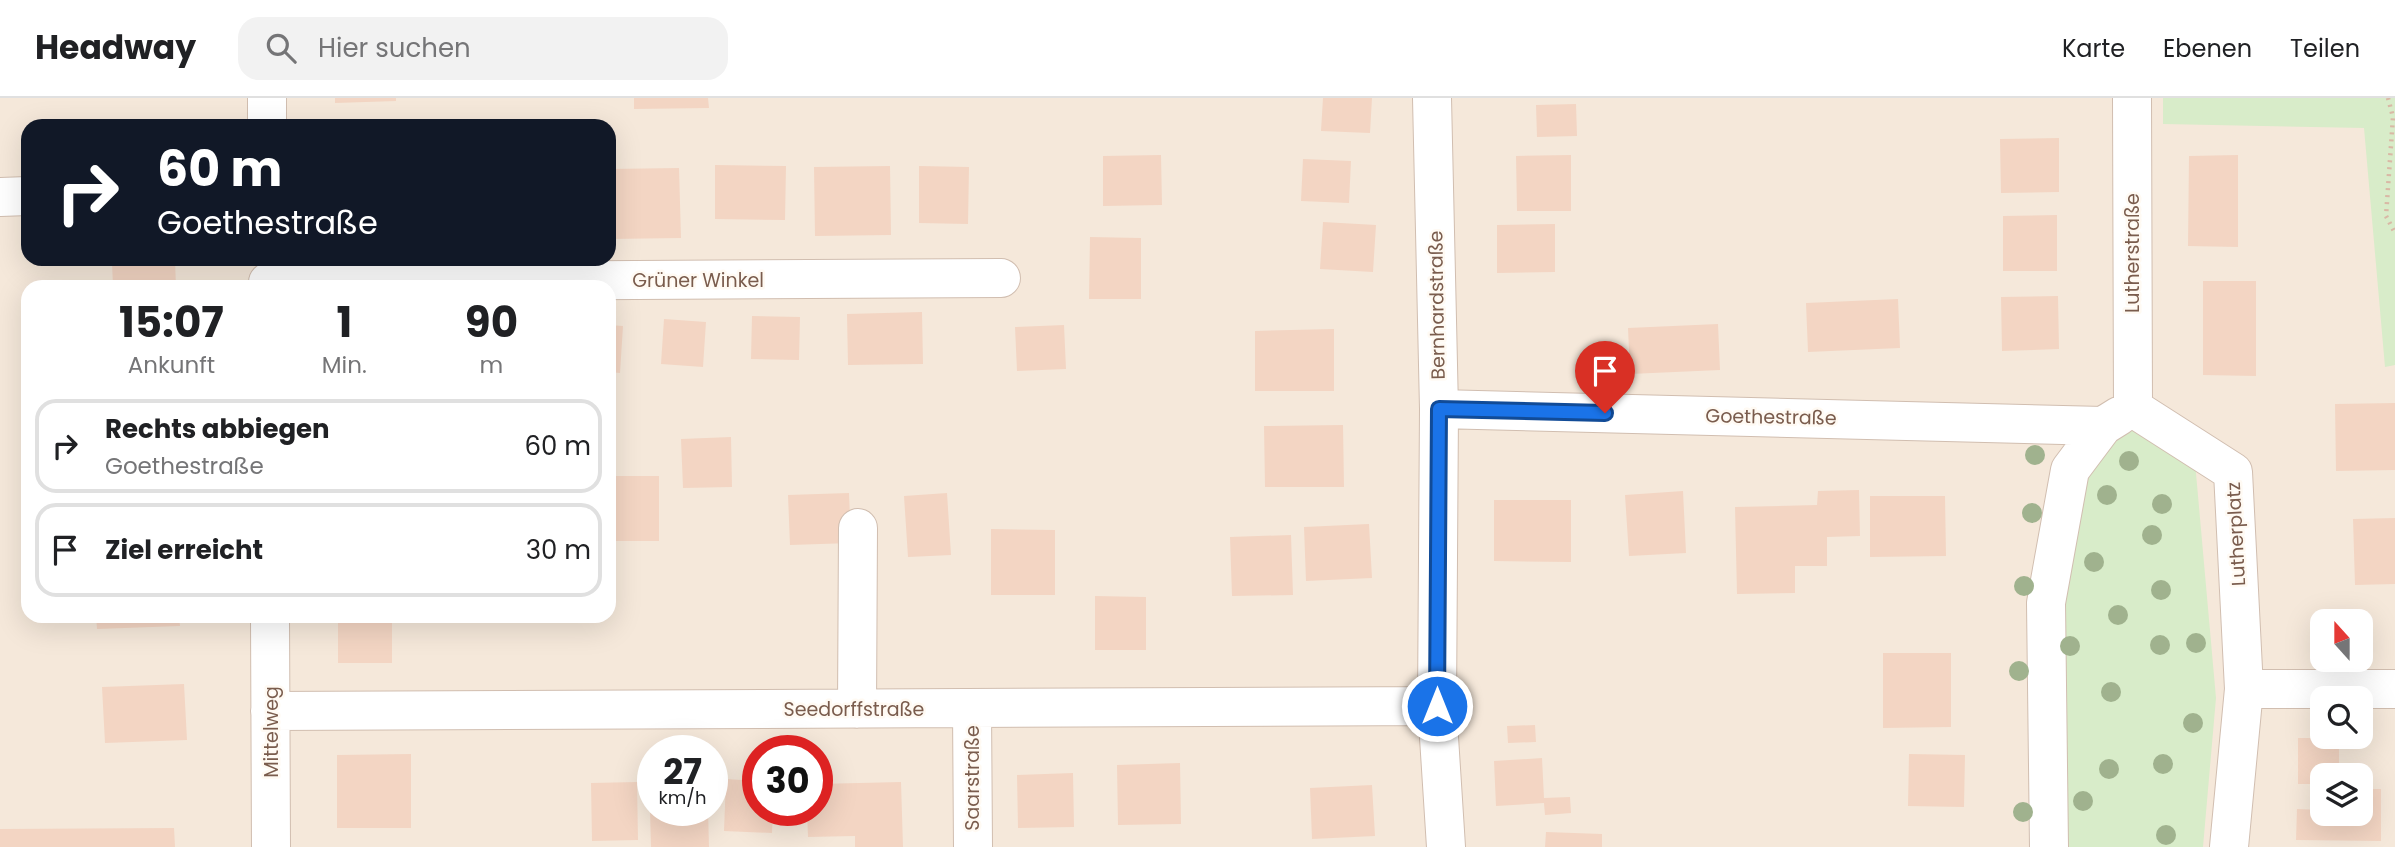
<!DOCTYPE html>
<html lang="de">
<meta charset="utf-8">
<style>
:root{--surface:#fff;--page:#f2f2f2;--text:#202124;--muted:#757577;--line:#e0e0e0}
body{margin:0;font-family:Poppins,sans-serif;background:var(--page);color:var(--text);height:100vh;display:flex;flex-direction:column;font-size:26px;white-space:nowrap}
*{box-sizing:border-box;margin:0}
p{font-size:23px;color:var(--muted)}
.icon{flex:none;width:38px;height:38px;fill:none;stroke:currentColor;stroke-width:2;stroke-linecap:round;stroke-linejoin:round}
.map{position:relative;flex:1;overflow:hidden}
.sheet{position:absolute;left:21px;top:182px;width:595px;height:343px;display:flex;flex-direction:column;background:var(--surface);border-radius:21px;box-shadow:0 7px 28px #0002}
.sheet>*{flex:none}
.banner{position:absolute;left:21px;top:21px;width:595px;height:147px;border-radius:21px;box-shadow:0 7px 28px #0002;background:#111827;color:#fff;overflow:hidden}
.needle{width:46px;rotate:339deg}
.buttons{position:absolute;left:2310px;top:511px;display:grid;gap:14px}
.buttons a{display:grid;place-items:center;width:63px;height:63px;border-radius:14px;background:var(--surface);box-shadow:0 7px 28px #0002;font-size:35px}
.speed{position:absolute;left:637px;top:637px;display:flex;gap:14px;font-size:35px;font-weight:700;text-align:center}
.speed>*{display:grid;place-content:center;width:91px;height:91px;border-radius:50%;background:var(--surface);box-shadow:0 7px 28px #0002;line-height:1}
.speed small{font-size:18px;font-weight:400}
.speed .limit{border:10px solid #d22;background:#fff;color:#111}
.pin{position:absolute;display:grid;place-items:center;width:60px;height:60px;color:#fff;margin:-72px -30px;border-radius:50% 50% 50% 0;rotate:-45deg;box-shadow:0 0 7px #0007}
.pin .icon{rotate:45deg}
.me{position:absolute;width:77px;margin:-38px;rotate:0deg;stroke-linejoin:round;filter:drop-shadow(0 0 5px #0008)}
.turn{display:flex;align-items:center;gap:24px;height:147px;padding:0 21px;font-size:32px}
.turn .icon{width:91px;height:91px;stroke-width:2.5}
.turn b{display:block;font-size:49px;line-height:60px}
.eta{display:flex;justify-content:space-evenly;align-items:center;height:119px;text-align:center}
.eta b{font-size:42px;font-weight:700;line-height:49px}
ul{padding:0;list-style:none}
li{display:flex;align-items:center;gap:21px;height:94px;margin:0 14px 10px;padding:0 7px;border:4px solid var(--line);border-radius:21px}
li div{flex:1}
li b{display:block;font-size:26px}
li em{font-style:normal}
header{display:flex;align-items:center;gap:42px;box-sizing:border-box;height:98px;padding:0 35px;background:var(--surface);border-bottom:2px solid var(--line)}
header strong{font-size:33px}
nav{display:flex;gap:38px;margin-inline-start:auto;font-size:24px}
.search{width:490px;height:63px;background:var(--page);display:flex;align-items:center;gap:18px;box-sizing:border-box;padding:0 24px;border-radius:21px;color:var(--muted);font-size:26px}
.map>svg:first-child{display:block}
.residential{fill:#f5e8da;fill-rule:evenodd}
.green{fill:#d8ecc9}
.building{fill:#f3d5c3}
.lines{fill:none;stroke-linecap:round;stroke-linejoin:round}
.minor-casing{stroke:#d1beb0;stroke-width:40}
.path{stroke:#d9b8a5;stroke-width:4.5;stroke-dasharray:2 5;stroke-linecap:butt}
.minor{stroke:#fff;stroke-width:38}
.tree{fill:#a0b28e}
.route-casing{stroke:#114b97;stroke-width:18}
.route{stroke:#1a73e8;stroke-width:12}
.labels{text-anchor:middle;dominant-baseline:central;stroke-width:5;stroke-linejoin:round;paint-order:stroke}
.street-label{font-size:19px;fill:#7a5c4d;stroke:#fffaf3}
</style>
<header>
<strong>Headway</strong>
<div class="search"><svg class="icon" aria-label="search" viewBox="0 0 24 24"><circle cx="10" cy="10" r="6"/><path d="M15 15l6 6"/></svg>Hier suchen</div>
<nav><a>Karte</a><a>Ebenen</a><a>Teilen</a></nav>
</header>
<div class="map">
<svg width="2395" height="749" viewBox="0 0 2395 749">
<rect width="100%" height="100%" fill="#fdf6ec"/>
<path class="residential" d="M 0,0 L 2395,0 L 2395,749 L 0,749 ZM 28,28 L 609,28 L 609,161 L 28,161 ZM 28,189 L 609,189 L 609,518 L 28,518 ZM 2322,523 L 2361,523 L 2361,562 L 2322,562 ZM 2322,600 L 2361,600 L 2361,639 L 2322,639 ZM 653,653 L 712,653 L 712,712 L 653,712 ZM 758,653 L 817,653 L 817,712 L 758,712 ZM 2322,677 L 2361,677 L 2361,716 L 2322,716 Z"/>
<path class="green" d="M 2163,0 L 2395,0 L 2395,267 L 2385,269 L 2364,30 L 2163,26 Z
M 2131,320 L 2195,364 L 2216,600 L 2203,749 L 2055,749 L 2052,504 L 2099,342 Z"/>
<path class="building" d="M 335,0 L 396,0 L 396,3 L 335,5 Z
M 634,0 L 708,0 L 709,10 L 634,11 Z
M 1323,0 L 1372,0 L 1370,35 L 1321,33 Z
M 1576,6 L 1577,38 L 1537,39 L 1536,7 Z
M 2059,40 L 2059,94 L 2001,95 L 2000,41 Z
M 1161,57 L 1162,107 L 1103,108 L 1103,58 Z
M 1571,57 L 1571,113 L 1517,113 L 1516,58 Z
M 2238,57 L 2238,149 L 2188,148 L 2189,58 Z
M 1303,61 L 1351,63 L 1349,105 L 1301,103 Z
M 715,67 L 786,68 L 785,122 L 715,121 Z
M 890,68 L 891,137 L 815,138 L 814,69 Z
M 919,68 L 969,69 L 968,126 L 919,125 Z
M 679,70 L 681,140 L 609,141 L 609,71 Z
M 2057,117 L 2057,173 L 2003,173 L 2003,118 Z
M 1323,124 L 1376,127 L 1373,174 L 1320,171 Z
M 1555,126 L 1555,174 L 1497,175 L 1497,127 Z
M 1090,139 L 1141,140 L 1141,201 L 1089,201 Z
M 175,162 L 176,189 L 113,189 L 112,164 Z
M 2203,183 L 2256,183 L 2256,278 L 2203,277 Z
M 2058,198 L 2059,251 L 2002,253 L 2001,199 Z
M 1898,201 L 1900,250 L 1808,254 L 1806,205 Z
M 922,214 L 923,266 L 848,267 L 847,216 Z
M 752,218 L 800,219 L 799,262 L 751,261 Z
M 664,221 L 706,224 L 703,269 L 661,266 Z
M 1718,226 L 1720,272 L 1630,276 L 1628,230 Z
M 609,227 L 623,228 L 620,275 L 609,274 Z
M 1064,227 L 1066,271 L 1017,273 L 1015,229 Z
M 1334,231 L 1334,293 L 1255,293 L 1255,233 Z
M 2395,305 L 2395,372 L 2336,373 L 2335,306 Z
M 1343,327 L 1344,389 L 1265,389 L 1264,328 Z
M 731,339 L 732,389 L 683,390 L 681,341 Z
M 609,378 L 659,378 L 659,443 L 609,443 Z
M 1859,392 L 1860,438 L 1827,439 L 1827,468 L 1795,468 L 1795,495 L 1737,496 L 1735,409 L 1817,407 L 1818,393 Z
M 1683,393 L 1686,455 L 1629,458 L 1625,397 Z
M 849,395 L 851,445 L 790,447 L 788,397 Z
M 947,395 L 951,457 L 908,459 L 904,398 Z
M 1870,398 L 1945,398 L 1946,458 L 1870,459 Z
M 1494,402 L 1571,402 L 1571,464 L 1494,463 Z
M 2395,420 L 2395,486 L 2355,487 L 2353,421 Z
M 1369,426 L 1372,480 L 1306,483 L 1304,429 Z
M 991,431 L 1055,432 L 1055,497 L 991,497 Z
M 1291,437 L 1293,497 L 1232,498 L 1230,439 Z
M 1095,498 L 1146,499 L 1146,552 L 1095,552 Z
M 96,518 L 179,518 L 180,528 L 97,531 Z
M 392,520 L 392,565 L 338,565 L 338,521 Z
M 1883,555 L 1951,555 L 1951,629 L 1883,630 Z
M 184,586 L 187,642 L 105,645 L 102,589 Z
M 1535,627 L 1536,644 L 1508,645 L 1507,628 Z
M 2298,640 L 2339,640 L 2339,677 L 2322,677 L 2322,686 L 2298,686 Z
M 411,656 L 411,730 L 337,730 L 337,657 Z
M 1909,656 L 1965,657 L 1964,709 L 1908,708 Z
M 1542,660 L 1544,700 L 1570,699 L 1571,715 L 1545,717 L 1544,705 L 1496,708 L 1494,663 Z
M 1180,665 L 1181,726 L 1118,727 L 1117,667 Z
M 1073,675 L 1074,729 L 1018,730 L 1017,677 Z
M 726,681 L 758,683 L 758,712 L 773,712 L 772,735 L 724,733 Z
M 637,684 L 638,742 L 592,743 L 591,685 Z
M 901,684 L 903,749 L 855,749 L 855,738 L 808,739 L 807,712 L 817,712 L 817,686 Z
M 1372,687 L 1375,738 L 1312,741 L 1310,690 Z
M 2361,691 L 2381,691 L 2381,743 L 2296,742 L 2297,711 L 2322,712 L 2322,716 L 2361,716 Z
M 650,712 L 708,712 L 709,749 L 651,749 Z
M 174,730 L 175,749 L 0,749 L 0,731 Z
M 1546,734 L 1602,736 L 1602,749 L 1545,749 Z"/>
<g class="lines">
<g class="minor-casing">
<path id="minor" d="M 267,0 L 267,28
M 1432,0 L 1439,311 L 1437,608 L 1446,749
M 2132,0 L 2133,310
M 0,99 L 28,98
M 268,184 L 1001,180
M 2133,310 L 2233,374 L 2244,591 L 2229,749
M 1439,311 L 2103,328
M 270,518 L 271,749
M 2244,591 L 2395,591
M 857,611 L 858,430
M 972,611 L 973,749
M 270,613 L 1437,608
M 2049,749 L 2046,505 L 2070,372 L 2103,328 L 2119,318"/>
</g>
<path class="path" d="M 2388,0 L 2393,19 L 2386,118 L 2395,135"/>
<use href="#minor" class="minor"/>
</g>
<g class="tree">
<circle cx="2035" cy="357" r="10"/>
<circle cx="2129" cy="363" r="10"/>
<circle cx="2107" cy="397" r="10"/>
<circle cx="2162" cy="406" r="10"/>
<circle cx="2032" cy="415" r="10"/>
<circle cx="2152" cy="437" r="10"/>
<circle cx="2094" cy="464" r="10"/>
<circle cx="2024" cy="488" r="10"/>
<circle cx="2161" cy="492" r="10"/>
<circle cx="2118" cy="517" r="10"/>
<circle cx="2196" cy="545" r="10"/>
<circle cx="2160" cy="547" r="10"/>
<circle cx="2070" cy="548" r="10"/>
<circle cx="2019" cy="573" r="10"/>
<circle cx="2111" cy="594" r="10"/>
<circle cx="2193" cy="625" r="10"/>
<circle cx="2163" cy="666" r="10"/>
<circle cx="2109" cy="671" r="10"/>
<circle cx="2083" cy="703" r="10"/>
<circle cx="2023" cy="714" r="10"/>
<circle cx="2166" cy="737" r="10"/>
</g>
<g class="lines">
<g class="route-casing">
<path id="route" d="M 1437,608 L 1439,311 L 1605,315"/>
</g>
<use href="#route" class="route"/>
</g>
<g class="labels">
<g class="street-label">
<text transform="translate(2132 155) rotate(-90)">Lutherstraße</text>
<text x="698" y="182">Grüner Winkel</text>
<text transform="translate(1437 207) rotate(-91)">Bernhardstraße</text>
<text transform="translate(1771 319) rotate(1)">Goethestraße</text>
<text transform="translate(2236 436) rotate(-93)">Lutherplatz</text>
<text x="854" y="611">Seedorffstraße</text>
<text transform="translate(271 634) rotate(-90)">Mittelweg</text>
<text transform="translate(972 680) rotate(-90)">Saarstraße</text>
</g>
</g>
</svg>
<div class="buttons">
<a><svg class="needle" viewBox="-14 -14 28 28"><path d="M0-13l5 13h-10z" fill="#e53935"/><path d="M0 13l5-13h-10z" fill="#757577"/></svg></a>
<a><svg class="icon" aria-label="search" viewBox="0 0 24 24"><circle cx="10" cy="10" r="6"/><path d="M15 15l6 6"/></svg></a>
<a><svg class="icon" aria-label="layers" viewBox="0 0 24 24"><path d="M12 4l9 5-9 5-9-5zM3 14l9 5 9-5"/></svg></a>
</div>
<div class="speed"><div>27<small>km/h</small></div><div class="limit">30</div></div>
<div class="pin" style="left:1605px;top:315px;background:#d93025"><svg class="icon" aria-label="arrive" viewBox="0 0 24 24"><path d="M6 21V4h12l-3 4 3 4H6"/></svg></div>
<svg class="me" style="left:1437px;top:608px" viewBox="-20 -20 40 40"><circle r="17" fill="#1a73e8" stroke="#fff" stroke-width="3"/><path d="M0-11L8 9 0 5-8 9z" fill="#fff"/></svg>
<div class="banner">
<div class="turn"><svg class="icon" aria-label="right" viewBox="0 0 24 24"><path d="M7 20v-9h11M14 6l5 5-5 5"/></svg><div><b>60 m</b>Goethestraße</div></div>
</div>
<section class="sheet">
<div class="eta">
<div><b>15:07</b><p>Ankunft</p></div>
<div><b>1</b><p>Min.</p></div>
<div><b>90</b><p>m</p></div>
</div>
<ul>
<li><svg class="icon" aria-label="right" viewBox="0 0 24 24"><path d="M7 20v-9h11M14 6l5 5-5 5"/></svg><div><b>Rechts abbiegen</b><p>Goethestraße</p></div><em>60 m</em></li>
<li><svg class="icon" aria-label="arrive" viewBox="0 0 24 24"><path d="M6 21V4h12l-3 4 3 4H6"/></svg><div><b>Ziel erreicht</b></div><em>30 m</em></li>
</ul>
</section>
</div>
